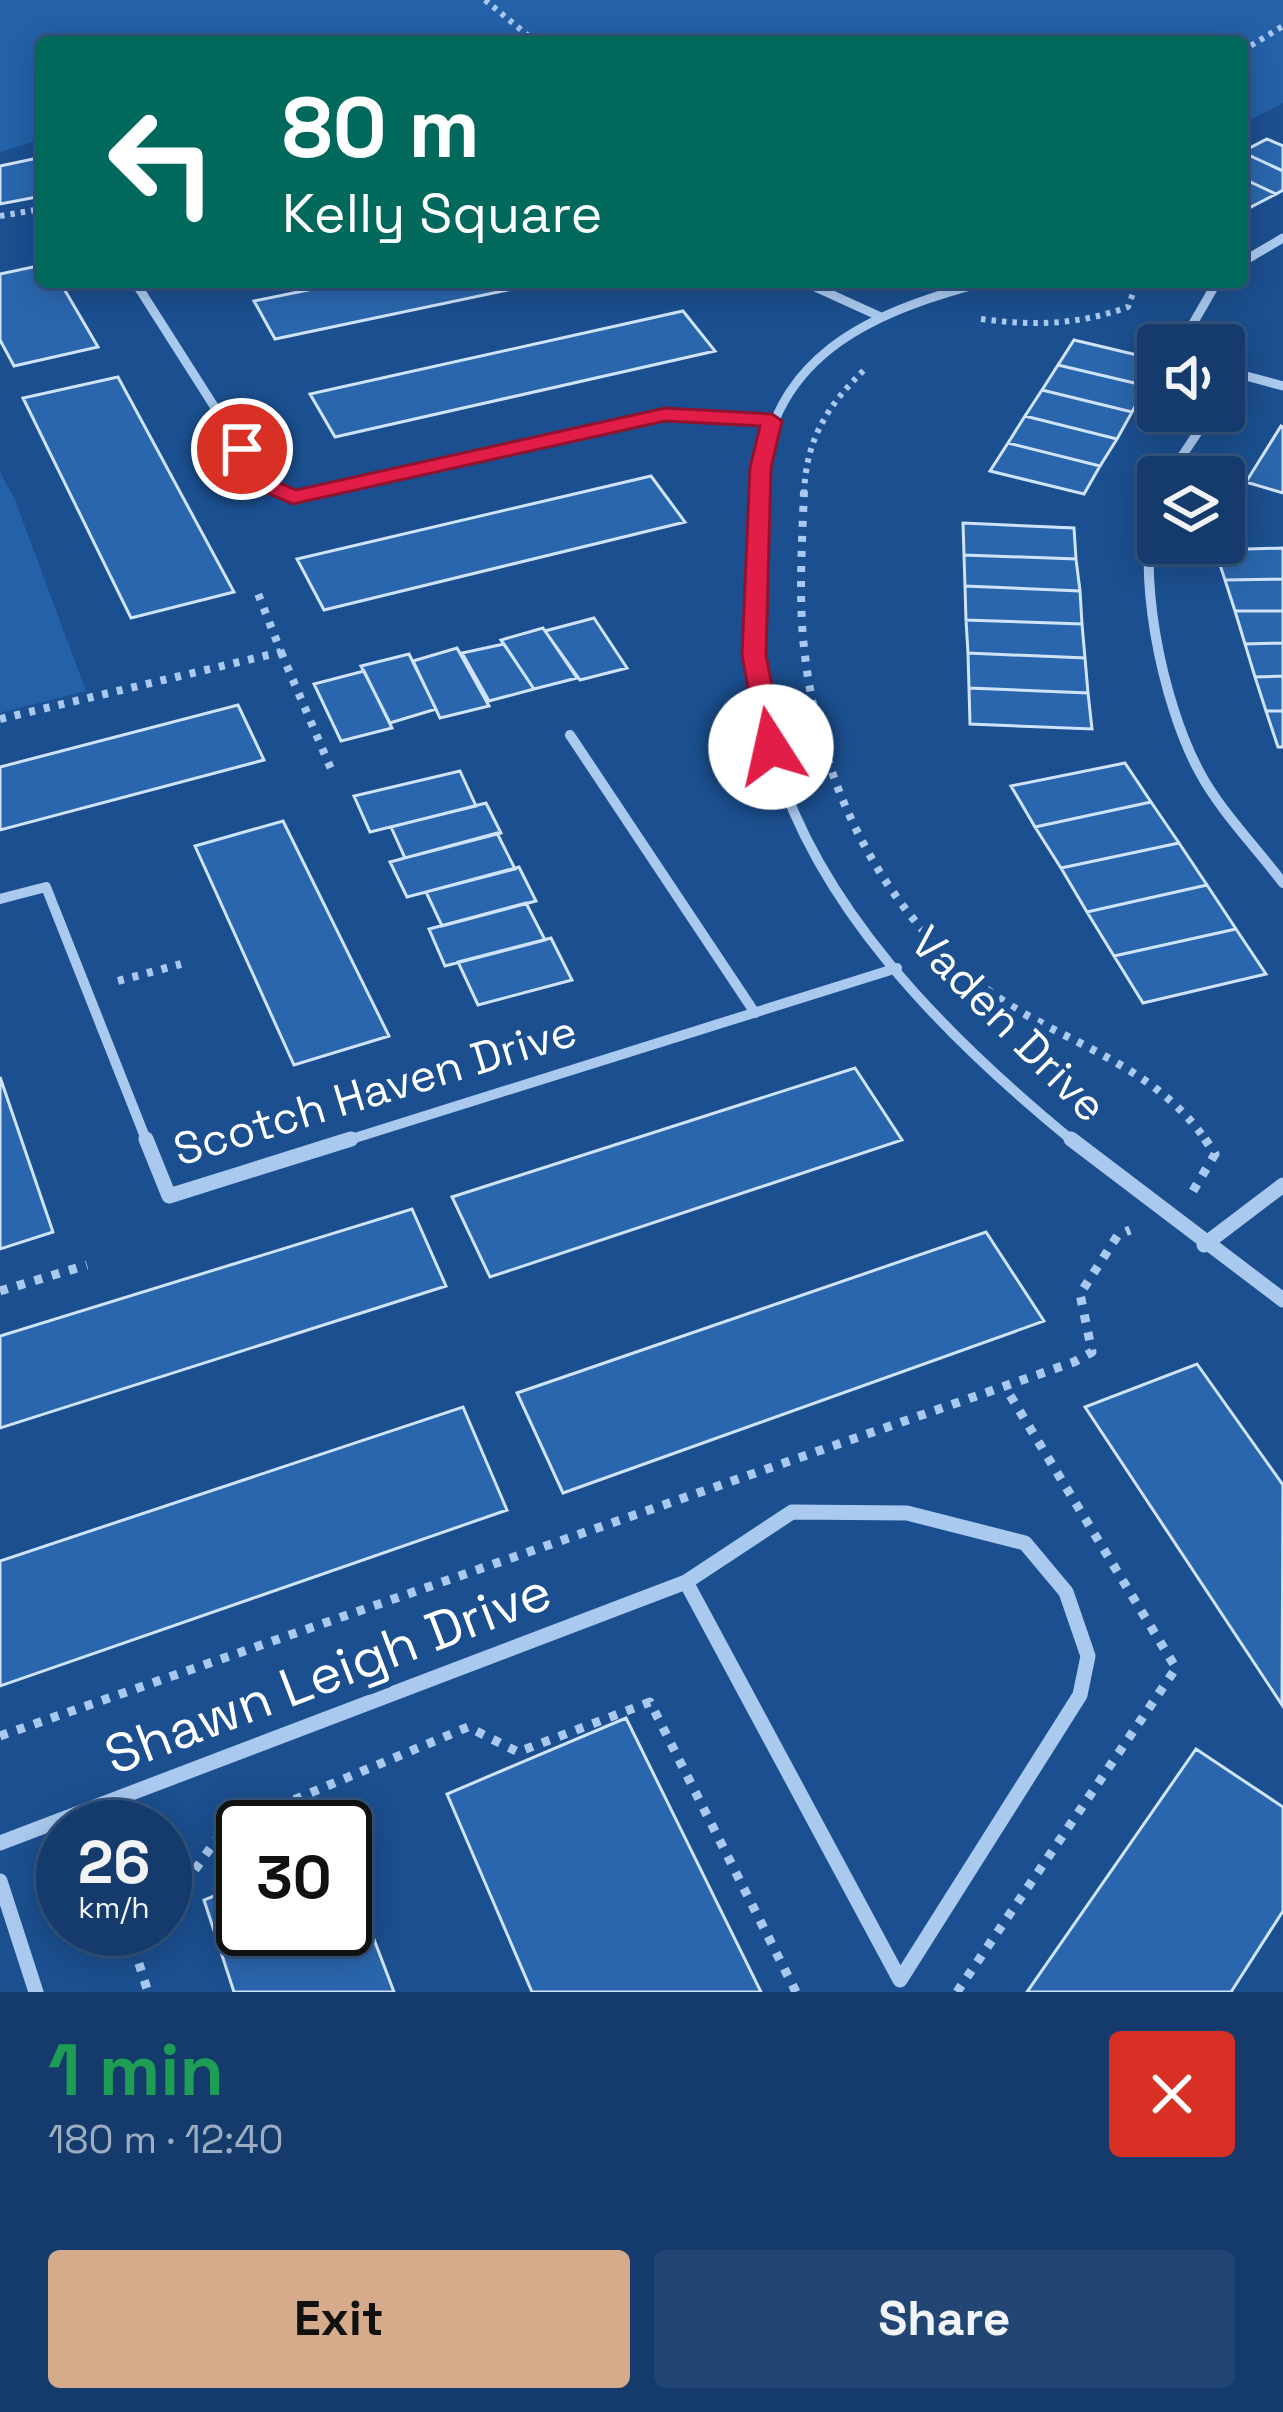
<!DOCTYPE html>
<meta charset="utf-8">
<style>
:root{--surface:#143b6b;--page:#214673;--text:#f1f3f6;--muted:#9dadc1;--line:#33557e;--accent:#d6ab8b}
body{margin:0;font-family:"Space Grotesk",sans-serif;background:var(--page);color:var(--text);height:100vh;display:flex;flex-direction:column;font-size:45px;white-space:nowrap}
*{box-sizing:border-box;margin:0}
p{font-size:39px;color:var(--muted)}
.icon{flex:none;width:66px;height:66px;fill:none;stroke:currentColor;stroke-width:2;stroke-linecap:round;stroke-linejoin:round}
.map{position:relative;height:1992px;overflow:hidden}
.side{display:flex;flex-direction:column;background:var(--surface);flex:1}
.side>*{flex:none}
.top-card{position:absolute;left:36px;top:36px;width:1212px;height:252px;border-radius:12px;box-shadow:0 6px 30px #0003,0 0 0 3px var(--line);background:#00695c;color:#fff;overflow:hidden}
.controls{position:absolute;left:1137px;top:324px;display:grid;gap:24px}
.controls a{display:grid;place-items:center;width:108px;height:108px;border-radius:12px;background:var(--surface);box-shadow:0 6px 30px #0003,0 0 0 3px var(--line);font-size:60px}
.speed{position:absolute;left:36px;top:1800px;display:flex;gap:24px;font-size:60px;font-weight:700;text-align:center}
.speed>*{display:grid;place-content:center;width:156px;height:156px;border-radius:50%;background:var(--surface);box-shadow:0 6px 30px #0003,0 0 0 3px var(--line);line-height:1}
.speed small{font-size:30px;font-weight:400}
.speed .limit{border:6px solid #111;border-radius:18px;background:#fff;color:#111}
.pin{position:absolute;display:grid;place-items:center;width:102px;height:102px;color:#fff;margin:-51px;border:6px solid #fff;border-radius:50%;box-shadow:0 3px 12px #0007}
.me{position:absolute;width:132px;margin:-66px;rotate:350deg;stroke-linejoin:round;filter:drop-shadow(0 0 9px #0008)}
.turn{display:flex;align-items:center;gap:42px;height:252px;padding:0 48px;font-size:54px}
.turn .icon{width:156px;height:156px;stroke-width:2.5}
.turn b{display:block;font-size:84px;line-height:102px}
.round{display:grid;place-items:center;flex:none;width:126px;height:126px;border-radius:12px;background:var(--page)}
.headline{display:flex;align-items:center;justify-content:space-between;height:204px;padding:0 48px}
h1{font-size:72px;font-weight:700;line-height:90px;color:#1e9e55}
.cta{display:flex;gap:24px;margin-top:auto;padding:24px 48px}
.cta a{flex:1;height:138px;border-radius:12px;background:var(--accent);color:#111;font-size:48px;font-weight:700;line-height:138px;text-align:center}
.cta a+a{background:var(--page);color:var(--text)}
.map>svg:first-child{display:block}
.green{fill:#2461a8}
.building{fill:#2a66ad;stroke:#cfe3fa;stroke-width:3}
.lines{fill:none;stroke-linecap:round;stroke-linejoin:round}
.path-far2{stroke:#a9c9ee;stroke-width:6;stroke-dasharray:4.5 6;stroke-linecap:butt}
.path-far1{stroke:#a9c9ee;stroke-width:8;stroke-dasharray:6 9;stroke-linecap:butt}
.path{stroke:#a9c9ee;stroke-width:9;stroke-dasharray:8 10;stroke-linecap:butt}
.street-far2{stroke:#a9c9ee;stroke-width:9}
.street-far1{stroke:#a9c9ee;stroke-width:10}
.street{stroke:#a9c9ee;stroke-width:15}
.route{fill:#e11d48;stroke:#92132f;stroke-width:3}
.labels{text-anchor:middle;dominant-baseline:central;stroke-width:12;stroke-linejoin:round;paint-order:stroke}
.street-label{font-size:45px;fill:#fff;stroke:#1b4f8f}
.near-street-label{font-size:54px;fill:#fff;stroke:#1b4f8f}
</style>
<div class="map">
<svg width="1283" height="1992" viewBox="0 0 1283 1992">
<rect width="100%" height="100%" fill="#1b4f8f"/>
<path class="green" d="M 0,0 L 1283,0 L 1283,103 L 1242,124 L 1242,42 L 42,42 L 42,139 L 0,152 Z
M 0,472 L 15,500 L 86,691 L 0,713 Z"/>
<path class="building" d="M 1267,139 L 1283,146 L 1283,171 L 1242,152 Z
M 1242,152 L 1283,171 L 1283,190 L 1276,194 L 1242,178 Z
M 42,157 L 42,196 L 0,204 L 0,166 Z
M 1242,178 L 1276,194 L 1249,208 L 1242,204 Z
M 42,265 L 42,282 L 60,282 L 98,347 L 14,366 L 0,340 L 0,274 Z
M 347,282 L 535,282 L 536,284 L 275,339 L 254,301 Z
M 683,311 L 715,351 L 335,437 L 310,394 Z
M 1074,340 L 1158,360 L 1158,368 L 1147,386 L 1058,365 Z
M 1058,365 L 1147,386 L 1132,412 L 1042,390 Z
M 118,377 L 234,592 L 131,618 L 23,398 Z
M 1042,390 L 1132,412 L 1117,439 L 1025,416 Z
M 1025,416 L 1117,439 L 1100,466 L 1008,443 Z
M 1281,426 L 1283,427 L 1283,493 L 1246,482 Z
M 1008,443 L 1100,466 L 1084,494 L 990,471 Z
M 651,476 L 685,522 L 324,610 L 297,559 Z
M 963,523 L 1074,528 L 1076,559 L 964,555 Z
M 1283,548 L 1283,579 L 1225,580 L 1215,550 Z
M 964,555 L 1076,559 L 1080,591 L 965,586 Z
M 1283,579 L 1283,611 L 1235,611 L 1225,580 Z
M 965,586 L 1080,591 L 1082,624 L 966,620 Z
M 1235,611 L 1283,611 L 1283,643 L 1245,644 Z
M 594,618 L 627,668 L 580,680 L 545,631 Z
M 966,620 L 1082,624 L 1085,658 L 968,653 Z
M 543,628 L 577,678 L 534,689 L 501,640 Z
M 1283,643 L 1283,676 L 1255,677 L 1245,644 Z
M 504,644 L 534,689 L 489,701 L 462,653 Z
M 457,648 L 489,706 L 440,718 L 413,661 Z
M 968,653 L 1085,658 L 1088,693 L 969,688 Z
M 409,654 L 436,709 L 390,723 L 361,666 Z
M 364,671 L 392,728 L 341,741 L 314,684 Z
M 1283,676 L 1283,711 L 1266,711 L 1255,677 Z
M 969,688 L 1088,693 L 1092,729 L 970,724 Z
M 238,705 L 264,760 L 0,830 L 0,767 Z
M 1266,711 L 1283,711 L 1283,747 L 1278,747 Z
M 1125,763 L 1151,802 L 1035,827 L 1011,786 Z
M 460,771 L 476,806 L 370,832 L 354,796 Z
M 1151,802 L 1179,843 L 1061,868 L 1035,827 Z
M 486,803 L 501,833 L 405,858 L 391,827 Z
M 283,821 L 389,1036 L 294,1065 L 195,846 Z
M 497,833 L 515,869 L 407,897 L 390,862 Z
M 1179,843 L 1207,885 L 1087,912 L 1061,868 Z
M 519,867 L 536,901 L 442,926 L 426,892 Z
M 1207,885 L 1236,929 L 1114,956 L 1087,912 Z
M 526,903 L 545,940 L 445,966 L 429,929 Z
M 1236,929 L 1266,974 L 1143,1003 L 1114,956 Z
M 551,938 L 572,980 L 478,1005 L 458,962 Z
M 855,1068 L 902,1140 L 490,1277 L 452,1197 Z
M 0,1077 L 53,1232 L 0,1249 Z
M 412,1209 L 446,1286 L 0,1428 L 0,1336 Z
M 986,1232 L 1044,1321 L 563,1493 L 517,1393 Z
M 1197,1364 L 1283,1485 L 1282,1705 L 1085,1407 Z
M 463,1407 L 507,1510 L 0,1686 L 0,1561 Z
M 626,1718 L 761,1992 L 532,1992 L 447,1794 Z
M 1196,1749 L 1283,1807 L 1283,1911 L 1231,1992 L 1027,1992 Z
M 345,1863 L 394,1992 L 234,1992 L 204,1900 L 243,1884 L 243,1929 L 345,1929 Z"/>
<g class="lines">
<path class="path-far2" d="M 485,0 L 536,42
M 1242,51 L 1283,26
M 0,216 L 42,209
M 981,319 C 1034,326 1078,325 1128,307 L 1137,282
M 804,494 C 806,439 827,406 866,368"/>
<path class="path-far1" d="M 804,491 C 802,546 798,602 805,656 C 822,798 896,939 1021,1012 C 1088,1050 1162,1075 1207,1142
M 281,652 L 331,769
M 0,719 L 281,652 L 257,591
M 118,981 L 181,964"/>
<path class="path" d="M 1193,1191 L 1215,1154 L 1205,1139
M 0,1291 L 87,1265
M 0,1736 L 1074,1362 L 1092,1352 L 1080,1294 L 1118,1235 L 1130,1230
M 165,1887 L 189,1878 L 224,1829 L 468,1727 L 518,1752 L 650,1702 L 796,1992
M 128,1929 L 148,1992
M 957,1992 L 1176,1668 L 1005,1387"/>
<path class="street-far2" d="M 1242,262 L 1283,238
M 135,282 L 263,483 L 288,494
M 804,282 L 881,317
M 1187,345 L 1184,339 L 1217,282
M 1224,370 L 1283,386
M 1224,393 L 1236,374
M 1168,477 L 1212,411
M 307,494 L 665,414 L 772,421
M 760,494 C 764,358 869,312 986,282"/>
<path class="street-far1" d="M 281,491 L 294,497 L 320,491
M 760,491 C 758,573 750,658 769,738 C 808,902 948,1039 1074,1142
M 1158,492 C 1133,566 1162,702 1199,771 C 1220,811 1256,847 1283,883
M 570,735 L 755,1013
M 0,899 L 46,887 L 147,1142
M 342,1142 L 897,968"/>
<path class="street" d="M 146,1139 L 169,1196 L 351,1139
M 1071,1139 L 1283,1300
M 1204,1245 L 1283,1185
M 792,1512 L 907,1513 L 1025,1543 L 1066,1592 L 1088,1656 L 1080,1695 L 900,1980 L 686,1582 Z
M 0,1843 L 686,1582
M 0,1881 L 36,1992"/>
</g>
<path class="route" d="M 665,408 L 772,414 L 782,421 L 771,468 L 766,655 L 784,747 L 780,753 L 763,753 L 759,747 L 742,655 L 750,468 L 760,426 L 665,421 L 293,504 L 255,488 L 231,449 L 242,443 L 249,445 L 271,479 L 296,490 Z"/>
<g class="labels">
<g class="street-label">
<text transform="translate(1009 1024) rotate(45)">Vaden Drive</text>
<text transform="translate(375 1090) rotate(-17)">Scotch Haven Drive</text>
</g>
<g class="near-street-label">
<text transform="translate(328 1673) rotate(-21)">Shawn Leigh Drive</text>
</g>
</g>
</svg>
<div class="controls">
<a><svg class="icon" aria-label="sound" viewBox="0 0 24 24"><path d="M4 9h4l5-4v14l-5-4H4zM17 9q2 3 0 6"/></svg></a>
<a><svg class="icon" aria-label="layers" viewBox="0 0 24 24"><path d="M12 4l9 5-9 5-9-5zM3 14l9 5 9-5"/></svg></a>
</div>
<div class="speed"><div>26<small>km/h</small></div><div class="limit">30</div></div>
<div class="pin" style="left:242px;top:449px;background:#d93025"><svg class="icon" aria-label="arrive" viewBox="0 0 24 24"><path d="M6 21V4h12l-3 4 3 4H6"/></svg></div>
<svg class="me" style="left:771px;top:747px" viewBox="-20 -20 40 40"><circle r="19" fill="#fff"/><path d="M0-13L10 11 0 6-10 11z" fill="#e11d48"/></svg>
<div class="top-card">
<div class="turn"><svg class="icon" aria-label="left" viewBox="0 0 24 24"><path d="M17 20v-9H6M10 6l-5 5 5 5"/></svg><div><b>80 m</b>Kelly Square</div></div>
</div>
</div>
<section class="side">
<div class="headline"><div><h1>1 min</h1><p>180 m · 12:40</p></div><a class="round" style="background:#d93025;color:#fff"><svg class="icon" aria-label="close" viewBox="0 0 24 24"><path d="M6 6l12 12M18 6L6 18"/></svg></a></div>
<div class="cta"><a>Exit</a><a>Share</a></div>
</section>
